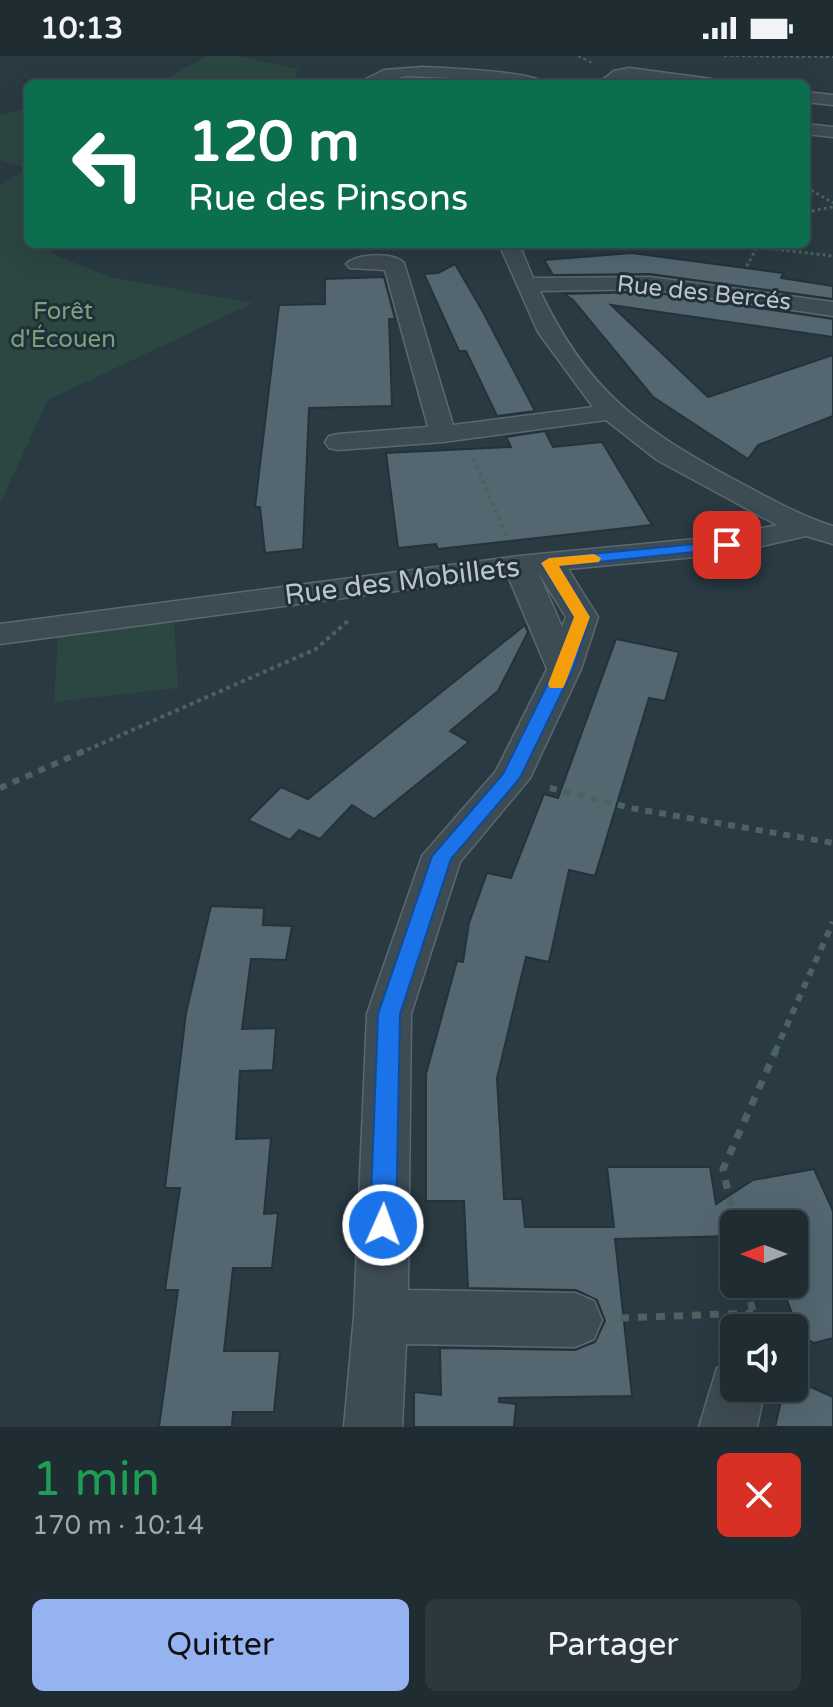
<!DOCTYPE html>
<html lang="fr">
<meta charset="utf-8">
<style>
:root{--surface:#1f2c32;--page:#2c383e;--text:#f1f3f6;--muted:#a1a7ac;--line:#3c484d;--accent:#95b2f1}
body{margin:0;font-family:"Varela Round",sans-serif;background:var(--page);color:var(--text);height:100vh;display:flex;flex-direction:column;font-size:30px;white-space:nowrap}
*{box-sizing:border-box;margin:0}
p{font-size:26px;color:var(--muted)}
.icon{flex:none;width:44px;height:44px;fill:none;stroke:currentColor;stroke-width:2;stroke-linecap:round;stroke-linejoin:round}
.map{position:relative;height:1371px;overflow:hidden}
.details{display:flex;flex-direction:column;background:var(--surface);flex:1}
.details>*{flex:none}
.top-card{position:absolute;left:24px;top:24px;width:786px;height:168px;border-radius:12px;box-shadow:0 8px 32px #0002,0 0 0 2px var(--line);background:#0b6e4f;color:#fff;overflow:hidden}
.needle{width:52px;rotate:270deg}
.buttons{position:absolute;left:720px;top:1154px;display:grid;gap:16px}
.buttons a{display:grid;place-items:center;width:88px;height:88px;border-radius:12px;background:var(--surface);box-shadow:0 8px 32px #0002,0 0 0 2px var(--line);font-size:40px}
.pin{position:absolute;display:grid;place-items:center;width:68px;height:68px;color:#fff;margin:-34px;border-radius:16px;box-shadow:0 4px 12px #0006}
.me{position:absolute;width:88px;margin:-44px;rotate:2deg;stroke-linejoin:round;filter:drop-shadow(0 0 6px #0008)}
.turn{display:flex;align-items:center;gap:28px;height:168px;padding:0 32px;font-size:36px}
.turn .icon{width:104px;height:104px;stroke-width:2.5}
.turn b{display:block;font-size:56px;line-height:68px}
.round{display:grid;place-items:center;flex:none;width:84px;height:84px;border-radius:12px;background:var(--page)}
.head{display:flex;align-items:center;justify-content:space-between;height:136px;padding:0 32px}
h1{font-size:48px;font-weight:600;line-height:60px;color:#1e9e55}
.cta{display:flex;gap:16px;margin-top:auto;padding:16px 32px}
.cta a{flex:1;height:92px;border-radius:12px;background:var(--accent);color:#111;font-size:32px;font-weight:600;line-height:92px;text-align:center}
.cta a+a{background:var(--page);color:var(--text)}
.status{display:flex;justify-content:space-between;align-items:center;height:56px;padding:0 40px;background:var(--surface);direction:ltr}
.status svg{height:22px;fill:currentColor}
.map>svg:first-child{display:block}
.green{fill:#2c4642}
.building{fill:#546770;stroke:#24323a;stroke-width:2}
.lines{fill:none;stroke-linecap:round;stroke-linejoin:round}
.minor-casing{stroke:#5b6870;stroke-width:3}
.path-far4{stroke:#4b625f;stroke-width:2;stroke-dasharray:3 3;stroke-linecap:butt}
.path-far3{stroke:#4b625f;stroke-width:3;stroke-dasharray:3 3;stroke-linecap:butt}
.path-far2{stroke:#4b625f;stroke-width:4;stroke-dasharray:4 4;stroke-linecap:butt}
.path-far1{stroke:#4b625f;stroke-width:6;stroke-dasharray:7 7;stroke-linecap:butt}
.path{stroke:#4b625f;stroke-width:7;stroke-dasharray:9 9;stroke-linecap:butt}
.minor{fill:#3d4b53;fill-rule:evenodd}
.route{fill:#1a73e8;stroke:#114b97;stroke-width:2}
.slow{fill:#f59e0b}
.labels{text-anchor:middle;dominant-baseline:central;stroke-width:6;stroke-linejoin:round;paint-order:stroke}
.far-street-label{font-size:24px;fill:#bac5cc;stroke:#213038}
.far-park-label{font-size:24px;fill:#79a17a;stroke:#213038}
.street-label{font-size:28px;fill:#bac5cc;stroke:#213038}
</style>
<div class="status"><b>10:13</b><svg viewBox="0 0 49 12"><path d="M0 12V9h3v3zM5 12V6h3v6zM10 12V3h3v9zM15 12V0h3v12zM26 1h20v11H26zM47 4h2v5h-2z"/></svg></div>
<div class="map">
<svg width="833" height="1371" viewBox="0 0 833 1371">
<rect width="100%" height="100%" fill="#293a43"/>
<path class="green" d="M 208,0 L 239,0 L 298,13 L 294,28 L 155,28 Z
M 28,51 L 28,188 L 55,188 L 50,197 L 109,221 L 253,247 L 48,344 L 0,447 L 0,129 L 27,112 L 0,104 L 0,60 Z
M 174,564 L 178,632 L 54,646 L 58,577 Z"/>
<path class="building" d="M 632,197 L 783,217 L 781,222 L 833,230 L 833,243 L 650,218 L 553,219 L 544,204 Z
M 455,208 L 483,256 L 535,355 L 497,360 L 466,295 L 459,295 L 424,218 L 438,217 Z
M 384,221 L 395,263 L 389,263 L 392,350 L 309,352 L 303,493 L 265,497 L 260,451 L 255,451 L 279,249 L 325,248 L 325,223 Z
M 650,236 L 833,263 L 833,281 L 611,249 L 708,341 L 833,299 L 833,360 L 758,389 L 748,403 L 653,341 L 573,244 L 564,238 Z
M 545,375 L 553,391 L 602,386 L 652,469 L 438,493 L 436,488 L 398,492 L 386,397 L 511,391 L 506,381 Z
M 525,569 L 528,576 L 498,635 L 450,675 L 469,686 L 374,763 L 352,749 L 320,783 L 299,774 L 290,784 L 248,764 L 281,731 L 308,743 Z
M 616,583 L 679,596 L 665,645 L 649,642 L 595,820 L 569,814 L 549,906 L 526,901 L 497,1022 L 504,1143 L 522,1143 L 525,1171 L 614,1171 L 607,1111 L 710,1111 L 716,1148 L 753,1124 L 814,1113 L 833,1155 L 833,1282 L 814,1287 L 800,1279 L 781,1228 L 794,1228 L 794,1168 L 734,1168 L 734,1180 L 615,1183 L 632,1340 L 499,1342 L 499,1346 L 516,1348 L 514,1371 L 414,1371 L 414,1336 L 441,1339 L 440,1292 L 575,1294 L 595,1286 L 605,1265 L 597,1244 L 576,1234 L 468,1232 L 464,1145 L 426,1145 L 426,1018 L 457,905 L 463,906 L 469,867 L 487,817 L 511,822 L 544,738 L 558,742 Z
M 211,850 L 264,852 L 263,869 L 292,870 L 286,904 L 251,903 L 242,973 L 276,972 L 273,1014 L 240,1015 L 236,1083 L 271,1082 L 264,1158 L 278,1157 L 272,1212 L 233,1212 L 224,1295 L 280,1295 L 274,1356 L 233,1356 L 232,1371 L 159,1371 L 178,1234 L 165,1234 L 180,1132 L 165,1132 L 186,957 Z
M 802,1327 L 833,1341 L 833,1371 L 775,1371 L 784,1333 Z"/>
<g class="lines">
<g class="minor-casing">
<path id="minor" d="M 423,11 C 447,12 533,15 548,28 L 490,25 L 470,28 L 474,23 L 406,20 L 375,28 L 356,28 L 384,14 Z
M 629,12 L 712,23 L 720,28 L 678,28 L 629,22 L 615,28 L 597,28 L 614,15 Z
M 806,36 L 833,39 L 833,49 L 806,46 Z
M 806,68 L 833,71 L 833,81 L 806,78 Z
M 499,188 L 519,188 L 533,222 L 650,221 L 833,246 L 833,260 L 650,233 L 540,235 C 587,335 640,372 733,423 C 766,440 797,459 833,470 L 833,488 L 806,480 L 727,498 L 568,513 L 598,561 L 581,613 L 530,722 L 460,806 L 411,958 L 408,1234 L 575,1237 L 594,1245 L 602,1264 L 594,1283 L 575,1291 L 406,1288 L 402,1371 L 344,1371 L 354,1260 L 367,958 L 422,800 L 496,715 L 547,613 L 508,520 L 0,588 L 0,568 L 519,500 L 727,480 L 777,469 L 657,404 L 606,364 L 443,386 L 338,394 L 329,392 L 325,386 L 329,380 L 338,378 L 428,371 L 385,214 L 350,212 L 346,208 C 357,197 394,196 404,207 L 453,369 L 593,351 L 538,276 ZM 538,516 L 566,561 L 562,571 Z
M 734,1305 L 734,1332 L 765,1332 L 757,1371 L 699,1371 L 717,1312 Z"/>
</g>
<path class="path-far4" d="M 578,0 L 592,7
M 724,0 L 833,1"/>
<path class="path-far3" d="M 806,131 L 833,147
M 806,156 L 833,151
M 734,188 L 757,191 L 746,212
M 757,191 L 833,200"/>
<path class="path-far2" d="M 473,402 L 507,481
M 80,697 L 316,593 L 349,564"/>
<path class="path-far1" d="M 0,732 L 84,695
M 550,732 L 631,752 L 833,787
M 775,996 L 833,866"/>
<path class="path" d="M 735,1168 L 723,1113 L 776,994
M 747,1228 L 753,1257 L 750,1272
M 620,1262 L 753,1257"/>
<use href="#minor" class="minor"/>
</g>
<path class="route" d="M 727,485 L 733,486 L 733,492 L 559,510 L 590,561 L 573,613 L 520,722 L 451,803 L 400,958 L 396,1169 L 393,1178 L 383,1182 L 374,1178 L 370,1169 L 378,958 L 432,800 L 503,718 L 555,613 L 574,561 L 541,507 L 549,502 Z"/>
<path class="slow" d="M 594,498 L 601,502 L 599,506 L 559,510 L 590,561 L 565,628 L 563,632 L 550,632 L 548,628 L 574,561 L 541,507 L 549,502 Z"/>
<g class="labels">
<g class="far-street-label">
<text transform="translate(704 237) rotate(6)">Rue des Bercés</text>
</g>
<g class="far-park-label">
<text x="63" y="255">Forêt<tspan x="63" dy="28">d'Écouen</tspan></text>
</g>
<g class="street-label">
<text transform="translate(402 525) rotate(-7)">Rue des Mobillets</text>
</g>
</g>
</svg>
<div class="buttons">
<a><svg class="needle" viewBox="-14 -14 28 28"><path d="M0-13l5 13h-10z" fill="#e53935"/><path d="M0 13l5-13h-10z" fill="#a1a7ac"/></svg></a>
<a><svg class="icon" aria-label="sound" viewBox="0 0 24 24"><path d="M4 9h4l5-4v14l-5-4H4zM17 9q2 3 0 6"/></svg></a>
</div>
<div class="pin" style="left:727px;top:489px;background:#d93025"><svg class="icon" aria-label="arrive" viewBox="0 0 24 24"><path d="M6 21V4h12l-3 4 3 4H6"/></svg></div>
<svg class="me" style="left:383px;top:1169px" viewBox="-20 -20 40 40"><circle r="17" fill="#1a73e8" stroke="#fff" stroke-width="3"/><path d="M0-11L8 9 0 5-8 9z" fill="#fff"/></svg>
<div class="top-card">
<div class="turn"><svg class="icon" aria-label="left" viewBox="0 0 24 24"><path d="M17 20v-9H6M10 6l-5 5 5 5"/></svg><div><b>120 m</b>Rue des Pinsons</div></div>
</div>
</div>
<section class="details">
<div class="head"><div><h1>1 min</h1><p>170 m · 10:14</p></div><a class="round" style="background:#d93025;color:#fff"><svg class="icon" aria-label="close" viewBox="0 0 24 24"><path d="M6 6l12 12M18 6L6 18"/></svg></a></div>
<div class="cta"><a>Quitter</a><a>Partager</a></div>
</section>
